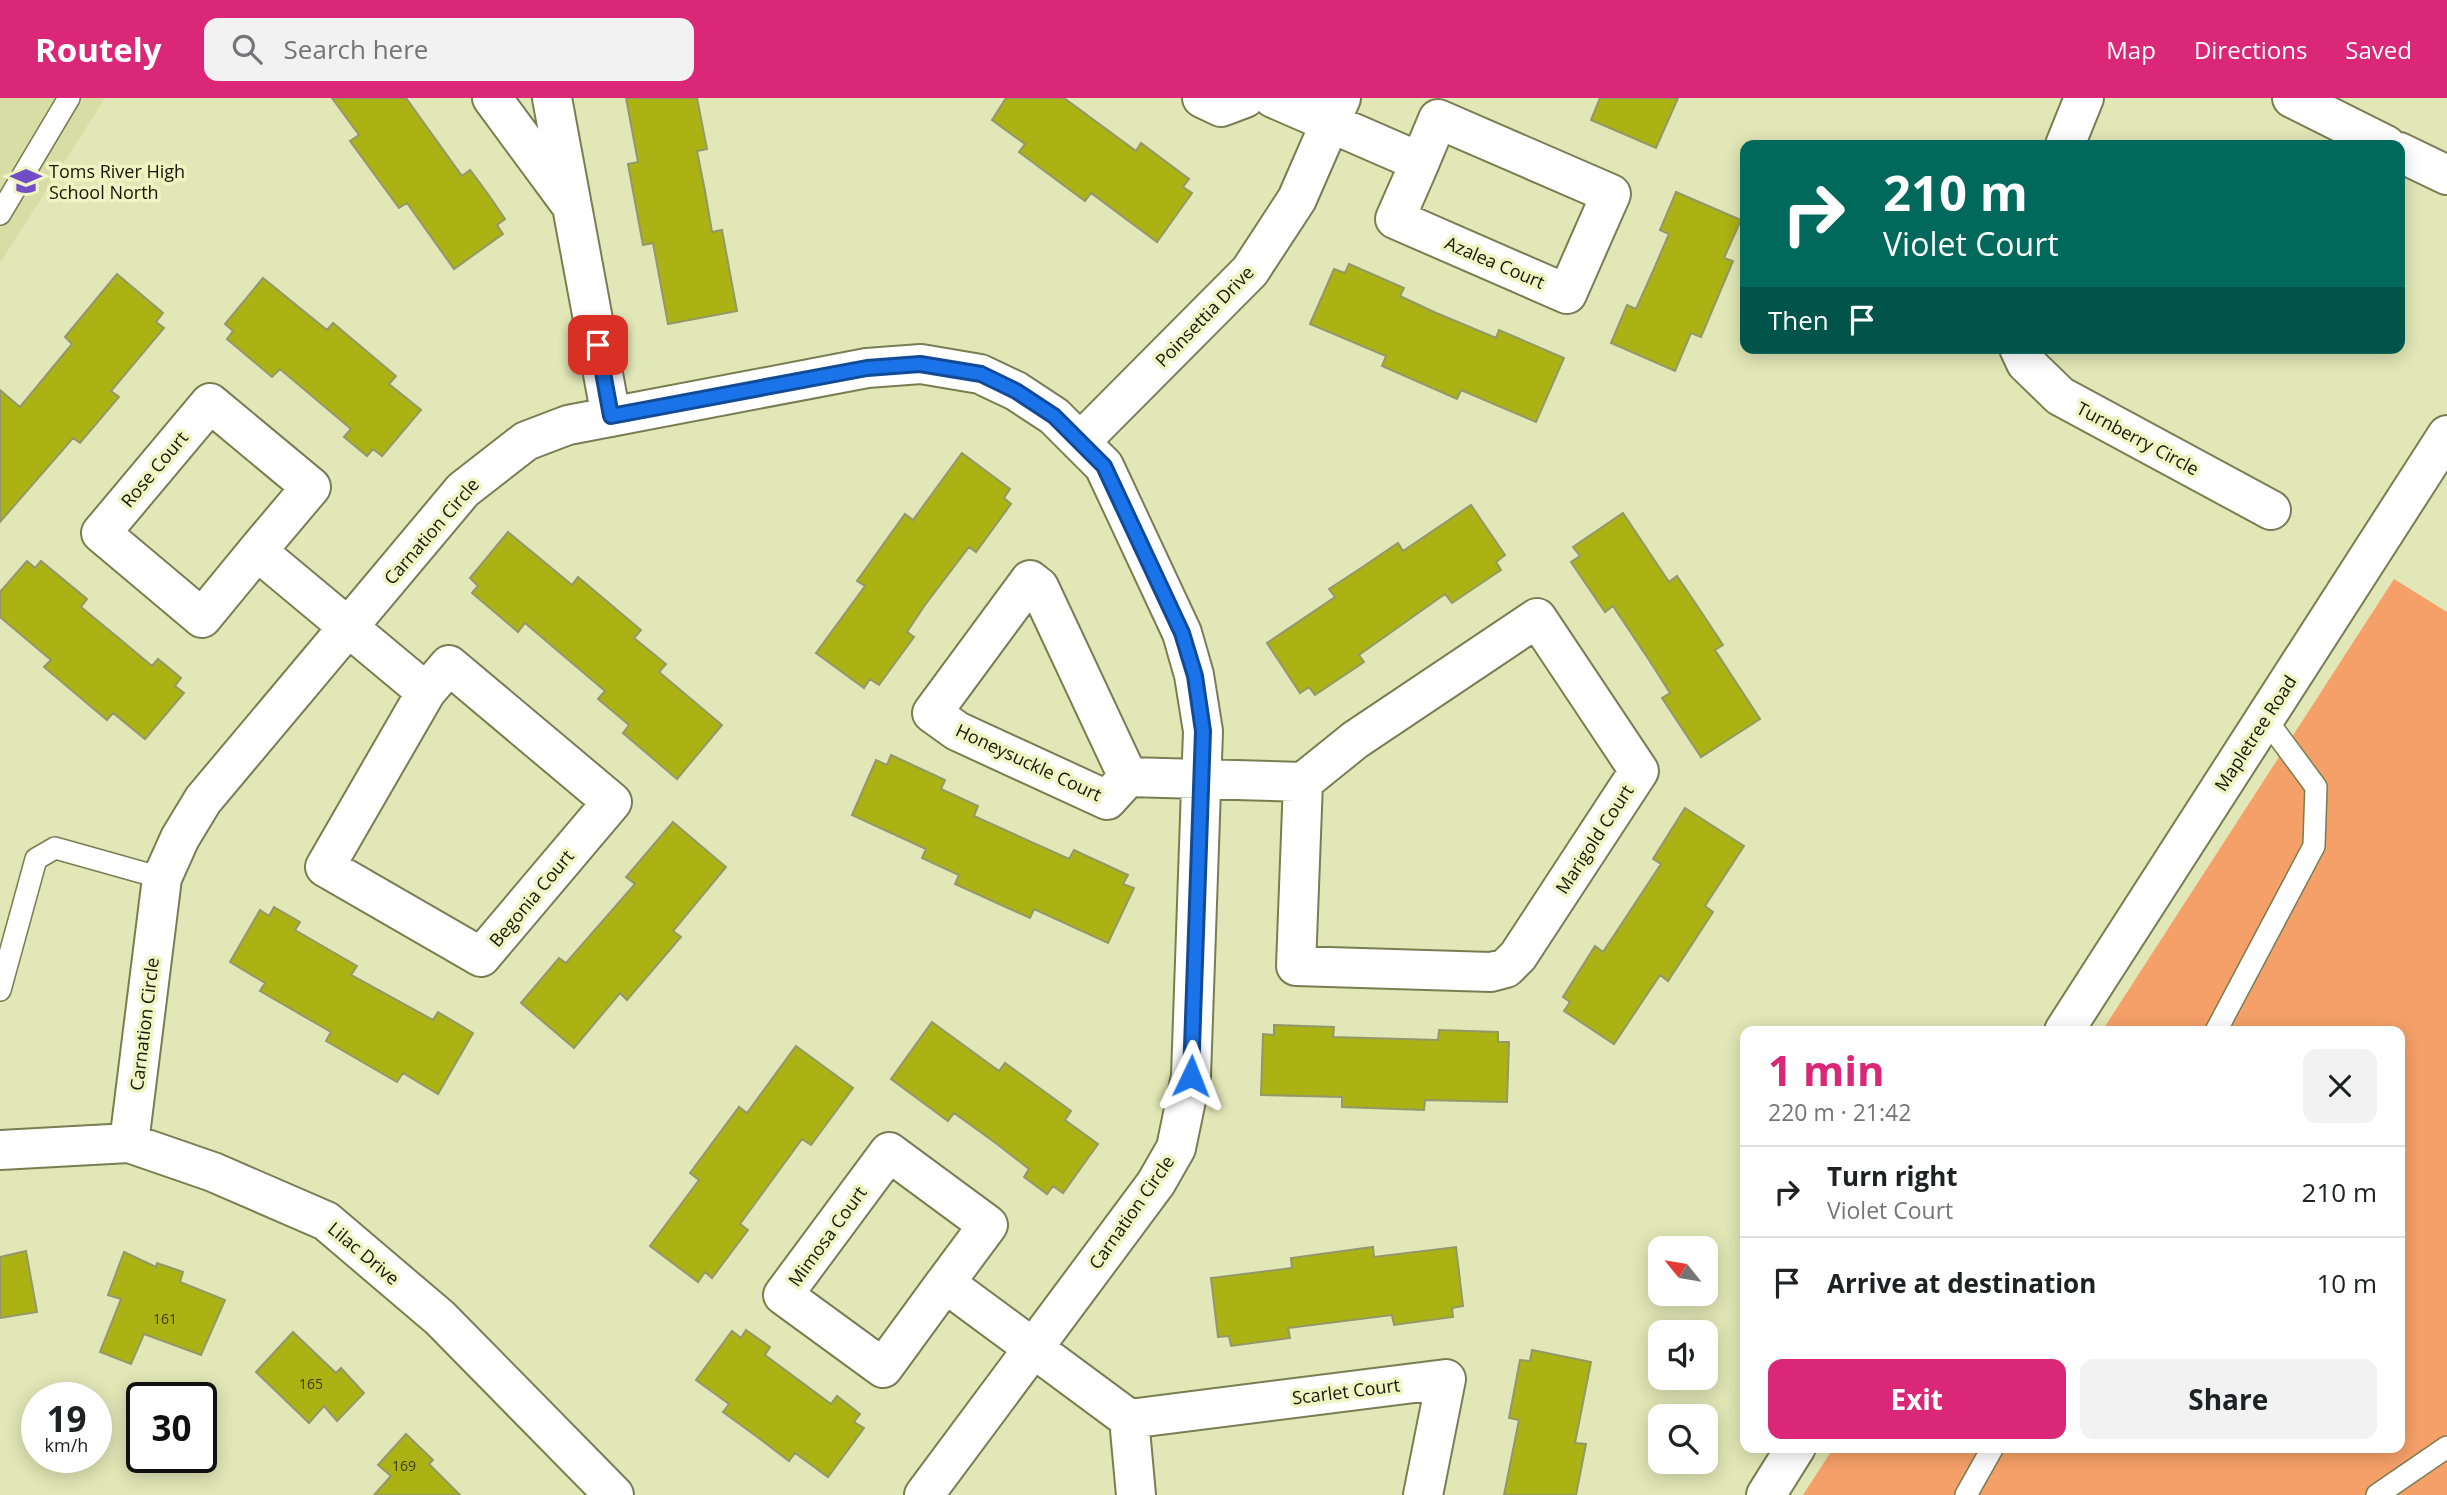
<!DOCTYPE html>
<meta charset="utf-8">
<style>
:root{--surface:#fff;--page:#f2f2f2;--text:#202124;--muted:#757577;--line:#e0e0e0;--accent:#db2777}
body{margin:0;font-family:"Open Sans",sans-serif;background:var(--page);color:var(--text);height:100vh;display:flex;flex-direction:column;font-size:26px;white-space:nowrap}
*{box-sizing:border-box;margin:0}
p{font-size:23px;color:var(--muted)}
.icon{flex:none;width:38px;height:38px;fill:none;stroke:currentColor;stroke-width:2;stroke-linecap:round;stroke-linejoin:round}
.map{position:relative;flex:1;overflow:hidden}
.panel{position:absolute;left:1740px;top:928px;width:665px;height:427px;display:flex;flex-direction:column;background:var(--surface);border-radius:14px;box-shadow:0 4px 18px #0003}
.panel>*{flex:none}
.guide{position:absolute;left:1740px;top:42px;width:665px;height:214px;border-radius:14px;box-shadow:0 4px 18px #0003;background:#00695c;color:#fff;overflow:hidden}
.needle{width:46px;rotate:300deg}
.buttons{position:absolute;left:1648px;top:1138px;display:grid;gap:14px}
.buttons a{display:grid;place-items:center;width:70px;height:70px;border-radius:14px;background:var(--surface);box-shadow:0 4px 18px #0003;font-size:35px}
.speed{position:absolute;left:21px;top:1284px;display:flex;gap:14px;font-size:35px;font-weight:700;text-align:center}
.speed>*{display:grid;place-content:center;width:91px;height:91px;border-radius:50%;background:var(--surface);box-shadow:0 4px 18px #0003;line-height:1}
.speed small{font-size:18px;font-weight:400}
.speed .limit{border:4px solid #111;border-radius:10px;background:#fff;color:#111}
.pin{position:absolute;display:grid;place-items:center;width:60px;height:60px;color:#fff;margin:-30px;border-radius:14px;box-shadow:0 4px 10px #0006}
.me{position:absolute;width:77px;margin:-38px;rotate:2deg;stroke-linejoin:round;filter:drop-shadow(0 0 5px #0008)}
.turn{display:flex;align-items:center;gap:24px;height:147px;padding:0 28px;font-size:32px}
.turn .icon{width:91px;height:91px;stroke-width:2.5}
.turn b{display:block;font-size:49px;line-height:60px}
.then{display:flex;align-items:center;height:66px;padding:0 28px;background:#0003;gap:14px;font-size:26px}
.round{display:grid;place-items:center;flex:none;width:74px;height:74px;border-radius:14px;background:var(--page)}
.summary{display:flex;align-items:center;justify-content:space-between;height:119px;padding:0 28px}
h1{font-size:42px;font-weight:700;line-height:52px;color:var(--accent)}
.button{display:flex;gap:14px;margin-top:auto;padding:14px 28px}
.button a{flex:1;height:80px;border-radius:14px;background:var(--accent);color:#fff;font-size:28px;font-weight:700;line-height:80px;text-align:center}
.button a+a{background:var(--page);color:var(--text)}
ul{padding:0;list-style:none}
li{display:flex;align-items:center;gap:21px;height:91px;padding:0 28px;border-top:2px solid var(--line)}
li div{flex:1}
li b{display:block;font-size:26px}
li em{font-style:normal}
header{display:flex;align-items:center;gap:42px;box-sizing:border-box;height:98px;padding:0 35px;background:var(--accent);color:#fff}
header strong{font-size:33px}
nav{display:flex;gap:38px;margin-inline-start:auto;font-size:24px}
.search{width:490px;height:63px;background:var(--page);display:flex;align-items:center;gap:18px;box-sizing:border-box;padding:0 24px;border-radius:14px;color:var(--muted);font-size:26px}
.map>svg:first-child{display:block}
.built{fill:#d8dda5}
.green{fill:#f6a069}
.building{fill:#abb214;stroke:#93976a;stroke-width:2}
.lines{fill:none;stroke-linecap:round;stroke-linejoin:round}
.service-casing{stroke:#797d51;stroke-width:24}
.minor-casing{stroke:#797d51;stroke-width:42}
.tertiary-casing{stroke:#797d51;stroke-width:42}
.service{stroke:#fff;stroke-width:21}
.minor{stroke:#fff;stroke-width:38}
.tertiary{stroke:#fff;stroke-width:38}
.route-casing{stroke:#114b97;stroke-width:18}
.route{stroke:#1a73e8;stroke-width:12}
.labels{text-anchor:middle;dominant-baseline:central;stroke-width:7;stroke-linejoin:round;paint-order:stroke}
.number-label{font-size:14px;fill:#3b3e09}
.poi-label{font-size:18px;fill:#161705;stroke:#eff4c3;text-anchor:start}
.street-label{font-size:18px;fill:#161705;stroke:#eff4c3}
</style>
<header>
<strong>Routely</strong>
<div class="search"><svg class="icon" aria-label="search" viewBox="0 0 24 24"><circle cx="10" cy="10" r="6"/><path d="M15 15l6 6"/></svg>Search here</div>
<nav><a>Map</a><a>Directions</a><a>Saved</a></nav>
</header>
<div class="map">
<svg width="2447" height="1397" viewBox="0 0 2447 1397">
<rect width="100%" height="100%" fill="#e1e7b6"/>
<path class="built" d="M 0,0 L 105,0 L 0,165 Z"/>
<path class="green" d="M 2394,481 L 2447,514 L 2447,1397 L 1803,1397 L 1834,1349 L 2399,1349 L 2399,933 L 2102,933 Z"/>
<path class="building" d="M 332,0 L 406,0 L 462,78 L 470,72 L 488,96 L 505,121 L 497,127 L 503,136 L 454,171 L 407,105 L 399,110 L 350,43 L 359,37 Z
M 626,0 L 697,0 L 707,51 L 697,53 L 705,93 L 712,134 L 722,132 L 737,213 L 668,226 L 653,145 L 643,147 L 628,66 L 638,64 Z
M 1006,0 L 1064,0 L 1136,53 L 1141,45 L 1189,81 L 1183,89 L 1192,95 L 1157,144 L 1091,95 L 1085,103 L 1019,54 L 1025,46 L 992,22 Z
M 1600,0 L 1678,0 L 1656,50 L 1591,22 Z
M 1676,94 L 1741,122 L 1724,160 L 1733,163 L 1701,239 L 1691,235 L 1675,273 L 1611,245 L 1627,207 L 1636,211 L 1653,173 L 1669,136 L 1660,132 Z
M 1349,166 L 1404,190 L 1400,198 L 1434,214 L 1496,240 L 1499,232 L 1564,260 L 1536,324 L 1461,292 L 1457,301 L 1382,268 L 1386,258 L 1310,226 L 1334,171 L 1345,175 Z
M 117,176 L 163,215 L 156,224 L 164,230 L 111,293 L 119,299 L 80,345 L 73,340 L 0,424 L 0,292 L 20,309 L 72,246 L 65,239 Z
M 263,180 L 327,232 L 333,225 L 396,278 L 389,286 L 421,312 L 382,358 L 373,351 L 367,358 L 344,339 L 351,331 L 280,271 L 272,279 L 227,241 L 233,233 L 225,226 Z
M 962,355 L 1010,391 L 1004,400 L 1011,406 L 976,454 L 969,449 L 925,507 L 907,534 L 914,539 L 879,587 L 870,581 L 864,590 L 816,555 L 865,488 L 857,483 L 905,416 L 913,422 Z
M 1471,407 L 1505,457 L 1496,464 L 1501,472 L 1452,505 L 1445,496 L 1359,557 L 1364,564 L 1315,597 L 1309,589 L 1300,595 L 1267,545 L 1335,499 L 1329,491 L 1364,468 L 1398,445 L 1403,453 Z
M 1623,415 L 1669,484 L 1677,478 L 1700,512 L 1723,547 L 1715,552 L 1760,621 L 1701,659 L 1662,600 L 1670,595 L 1649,562 L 1613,508 L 1605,514 L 1571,464 L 1580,458 L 1573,449 Z
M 508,434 L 572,487 L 578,479 L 641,532 L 634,540 L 666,566 L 659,574 L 722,627 L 677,681 L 623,635 L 629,627 L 598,601 L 605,593 L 525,525 L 518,534 L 472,495 L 478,488 L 470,480 Z
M 27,463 L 35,470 L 41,463 L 87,501 L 81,509 L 121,542 L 152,568 L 158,561 L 181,580 L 175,588 L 184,595 L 145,641 L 113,615 L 107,622 L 76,596 L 44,569 L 51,562 L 0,519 L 0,494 Z
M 891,657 L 945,682 L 941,691 L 978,708 L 974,718 L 1069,761 L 1074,752 L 1128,777 L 1123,786 L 1134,790 L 1108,845 L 1034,811 L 1030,820 L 955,786 L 959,777 L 922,760 L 926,751 L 852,717 L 876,662 L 887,667 Z
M 1685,710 L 1744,748 L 1705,808 L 1713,814 L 1668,883 L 1660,877 L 1614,946 L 1564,913 L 1570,904 L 1563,899 L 1595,848 L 1603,854 L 1661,766 L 1653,761 Z
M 673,724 L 726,769 L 673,833 L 681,839 L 627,902 L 620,895 L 574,950 L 521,905 L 559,860 L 566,865 L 635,786 L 626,779 Z
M 274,809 L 300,824 L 295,832 L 357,868 L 351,877 L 433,922 L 438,914 L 473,935 L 438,996 L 403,975 L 397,984 L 326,943 L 331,934 L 260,893 L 265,885 L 230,864 L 260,812 L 269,818 Z
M 932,924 L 999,973 L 1005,965 L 1071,1013 L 1065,1022 L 1098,1046 L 1063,1095 L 1053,1088 L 1047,1096 L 1024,1079 L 1029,1071 L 997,1046 L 954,1015 L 948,1023 L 891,981 Z
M 1274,927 L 1334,929 L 1333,939 L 1438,942 L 1439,932 L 1498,934 L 1498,944 L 1509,944 L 1507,1004 L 1425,1002 L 1424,1012 L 1342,1009 L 1342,999 L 1261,997 L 1263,936 L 1274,937 Z
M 796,948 L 853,990 L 811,1047 L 802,1041 L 740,1126 L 748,1132 L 712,1180 L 705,1174 L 698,1184 L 650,1148 L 699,1082 L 690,1075 L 739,1009 L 747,1015 Z
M 1373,1149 L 1374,1159 L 1456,1149 L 1463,1208 L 1452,1210 L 1453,1219 L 1394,1227 L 1392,1217 L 1288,1230 L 1290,1240 L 1260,1244 L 1231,1248 L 1229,1238 L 1218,1239 L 1211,1180 L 1292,1170 L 1291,1160 Z
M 26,1153 L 37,1214 L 0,1220 L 0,1159 Z
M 124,1154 L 156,1169 L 157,1165 L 183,1174 L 180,1184 L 225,1202 L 201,1257 L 144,1236 L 131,1266 L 100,1254 L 121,1201 L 108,1197 Z
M 746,1232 L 770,1249 L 765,1257 L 831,1306 L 837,1298 L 860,1316 L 854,1324 L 864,1330 L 828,1379 L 795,1355 L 789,1363 L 756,1338 L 723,1314 L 729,1306 L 696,1282 L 732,1233 L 741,1240 Z
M 293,1234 L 336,1275 L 341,1270 L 364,1295 L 337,1323 L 324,1308 L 309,1325 L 256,1274 Z
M 1532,1252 L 1591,1264 L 1575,1345 L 1586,1346 L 1576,1397 L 1504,1397 L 1519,1322 L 1509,1320 L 1520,1262 L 1530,1263 Z
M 406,1336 L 433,1362 L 429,1366 L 460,1397 L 374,1397 L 391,1378 L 378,1367 Z"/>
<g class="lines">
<g class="service-casing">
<path id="service" d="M 0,116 L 69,0
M 0,892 L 36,761 L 55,750 L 162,780
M 2216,933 L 2314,748 L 2316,689 L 2265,620
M 1966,1397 L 1993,1349
M 2377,1397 L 2447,1349"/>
</g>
<g class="minor-casing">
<path id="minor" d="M 492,0 L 568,103
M 552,0 L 611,319
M 1202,0 L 1221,9 L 1245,0
M 1273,0 L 1420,64 L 1438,21 L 1611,96 L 1567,196 L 1395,121 L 1420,64
M 2292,0 L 2386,47
M 2065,47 L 2084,0
M 2399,54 L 2447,77
M 2019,250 L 2026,265 L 2060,298 L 2271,412
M 1080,344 L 1250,173 L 1297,101 L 1341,0
M 257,453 L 202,520 L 101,435 L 210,305 L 311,389 L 257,453 L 426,594 L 449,567 L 612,704 L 481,859 L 325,769 L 426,594
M 1128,679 L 1107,702 L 957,633 L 932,615 L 1030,482 L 1039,489 L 1128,679 L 1303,684 L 1355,642 L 1537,520 L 1639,673 L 1518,858 L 1506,870 L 1491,874 L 1296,868 L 1303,684
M 129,1045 L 162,780 L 180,740 L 203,702 L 463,392 L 526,343 L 568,327 L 867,270 L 921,266 L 980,276 L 1016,293 L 1054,318 L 1104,368 L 1182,535 L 1194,577 L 1203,633 L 1191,978 L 1176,1050 L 1156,1085 L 924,1397
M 0,1052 L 129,1045 L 213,1074 L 326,1123 L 440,1220 L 614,1397
M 945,1185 L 988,1127 L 889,1054 L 783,1197 L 883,1270 L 945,1185 L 1129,1321 L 1446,1281 L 1423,1397
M 1129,1321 L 1136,1397"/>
</g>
<g class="tertiary-casing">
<path id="tertiary" d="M 2064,933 L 2447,337
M 1766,1397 L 1796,1349"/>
</g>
<use href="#service" class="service"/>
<use href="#minor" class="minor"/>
<use href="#tertiary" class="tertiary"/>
</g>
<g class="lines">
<g class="route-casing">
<path id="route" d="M 598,247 L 611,318 L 867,270 L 920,266 L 981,276 L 1016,293 L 1054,318 L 1104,368 L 1182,535 L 1195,578 L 1203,633 L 1191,978"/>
</g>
<use href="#route" class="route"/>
</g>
<defs>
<g id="school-bare" transform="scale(2.415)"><path d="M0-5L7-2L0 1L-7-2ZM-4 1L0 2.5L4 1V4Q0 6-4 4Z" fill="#714dc6" stroke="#eff4c3" stroke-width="2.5" paint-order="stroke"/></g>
</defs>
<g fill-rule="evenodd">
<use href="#school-bare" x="26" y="83"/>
</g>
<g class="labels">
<g class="number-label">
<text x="165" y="1220">161</text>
<text x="311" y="1285">165</text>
<text x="404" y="1367">169</text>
</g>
<g class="poi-label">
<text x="49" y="73">Toms River High<tspan x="49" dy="21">School North</tspan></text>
</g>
<g class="street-label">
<text transform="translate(1495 164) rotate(23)">Azalea Court</text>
<text transform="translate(1204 218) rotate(-46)">Poinsettia Drive</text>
<text transform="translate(2138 340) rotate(28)">Turnberry Circle</text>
<text transform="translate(154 371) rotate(-50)">Rose Court</text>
<text transform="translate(431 433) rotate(-49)">Carnation Circle</text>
<text transform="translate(2255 635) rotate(-57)">Mapletree Road</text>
<text transform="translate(1029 664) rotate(25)">Honeysuckle Court</text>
<text transform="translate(1594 741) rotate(-57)">Marigold Court</text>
<text transform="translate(531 800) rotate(-50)">Begonia Court</text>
<text transform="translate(144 926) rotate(-83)">Carnation Circle</text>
<text transform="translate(1131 1114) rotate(-55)">Carnation Circle</text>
<text transform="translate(827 1138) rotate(-54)">Mimosa Court</text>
<text transform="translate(364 1155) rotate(40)">Lilac Drive</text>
<text transform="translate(1346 1293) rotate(-7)">Scarlet Court</text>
</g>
</g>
</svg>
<div class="buttons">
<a><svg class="needle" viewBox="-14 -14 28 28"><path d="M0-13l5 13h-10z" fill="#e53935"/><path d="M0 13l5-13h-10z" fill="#757577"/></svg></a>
<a><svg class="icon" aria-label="sound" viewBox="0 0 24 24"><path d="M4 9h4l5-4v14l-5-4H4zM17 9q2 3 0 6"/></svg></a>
<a><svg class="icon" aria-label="search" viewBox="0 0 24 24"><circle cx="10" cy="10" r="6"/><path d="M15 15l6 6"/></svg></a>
</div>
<div class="speed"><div>19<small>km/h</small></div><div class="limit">30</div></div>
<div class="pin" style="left:598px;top:247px;background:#d93025"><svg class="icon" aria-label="arrive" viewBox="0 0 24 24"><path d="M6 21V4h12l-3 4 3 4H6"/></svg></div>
<svg class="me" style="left:1191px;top:978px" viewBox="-20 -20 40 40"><path d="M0-17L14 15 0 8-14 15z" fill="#1a73e8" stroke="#fff" stroke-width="4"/></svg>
<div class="guide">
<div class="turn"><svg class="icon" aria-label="right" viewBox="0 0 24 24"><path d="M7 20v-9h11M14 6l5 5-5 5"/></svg><div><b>210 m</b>Violet Court</div></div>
<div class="then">Then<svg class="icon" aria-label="arrive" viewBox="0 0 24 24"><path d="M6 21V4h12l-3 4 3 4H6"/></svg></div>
</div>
<section class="panel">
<div class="summary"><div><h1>1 min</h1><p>220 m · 21:42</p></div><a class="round"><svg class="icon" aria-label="close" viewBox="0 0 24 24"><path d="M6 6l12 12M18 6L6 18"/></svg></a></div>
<ul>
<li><svg class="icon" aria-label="right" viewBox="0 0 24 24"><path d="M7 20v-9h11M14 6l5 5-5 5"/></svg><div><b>Turn right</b><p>Violet Court</p></div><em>210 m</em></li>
<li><svg class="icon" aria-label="arrive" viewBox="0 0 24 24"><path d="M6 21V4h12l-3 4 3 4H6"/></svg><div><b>Arrive at destination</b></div><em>10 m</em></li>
</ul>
<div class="button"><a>Exit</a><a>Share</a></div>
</section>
</div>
